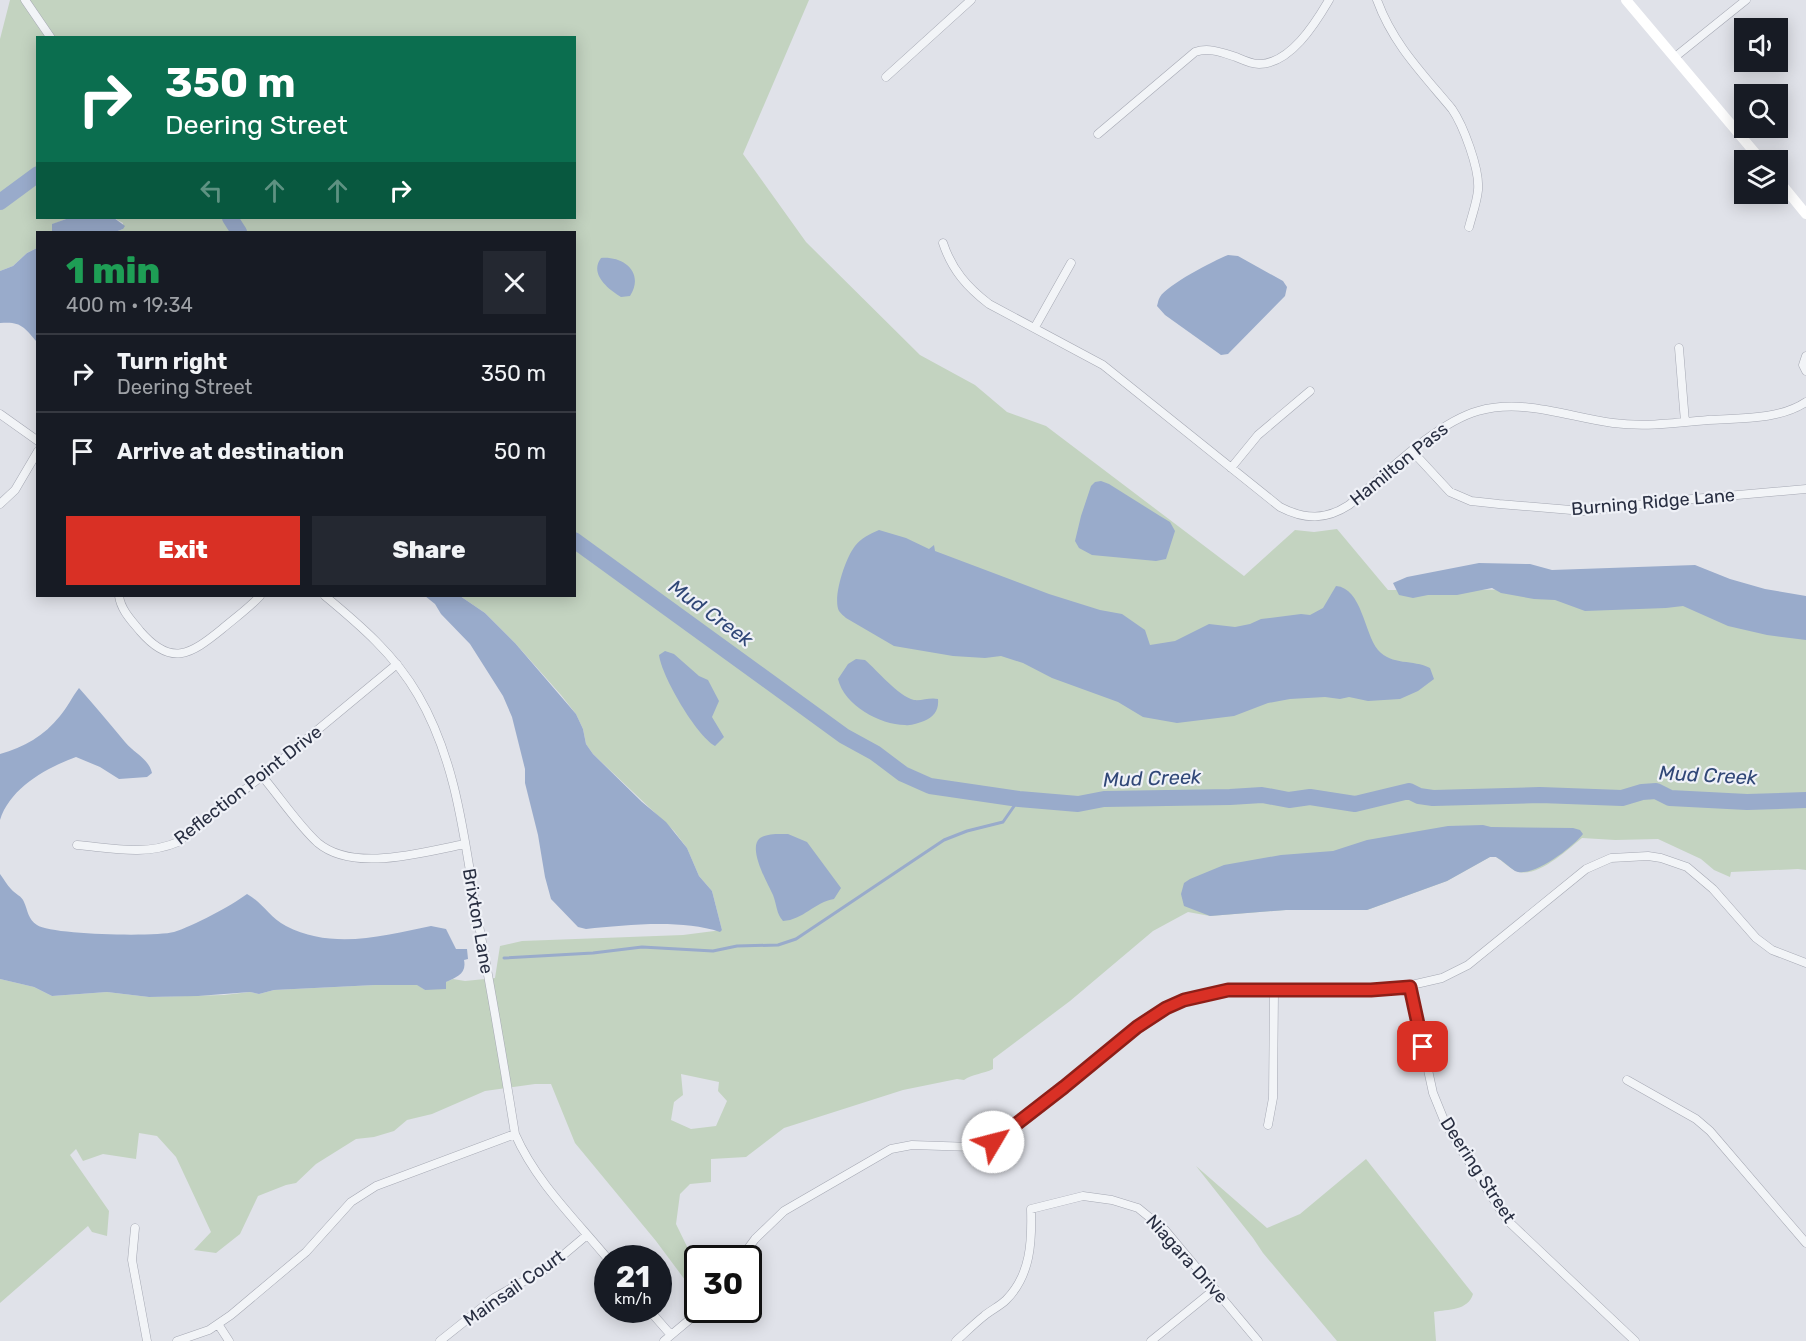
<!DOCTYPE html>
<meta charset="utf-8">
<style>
:root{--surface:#171b24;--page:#242831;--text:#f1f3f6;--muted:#9ea1a6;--line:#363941;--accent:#d93025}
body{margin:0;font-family:Rubik,sans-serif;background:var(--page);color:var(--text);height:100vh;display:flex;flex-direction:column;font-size:22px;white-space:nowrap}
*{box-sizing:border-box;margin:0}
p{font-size:20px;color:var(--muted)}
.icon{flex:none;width:33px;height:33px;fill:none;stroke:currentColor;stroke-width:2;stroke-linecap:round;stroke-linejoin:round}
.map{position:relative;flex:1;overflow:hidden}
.details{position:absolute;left:36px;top:231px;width:540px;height:366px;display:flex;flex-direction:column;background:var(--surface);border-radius:0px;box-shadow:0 3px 15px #0003}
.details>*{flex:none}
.guide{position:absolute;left:36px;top:36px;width:540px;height:183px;border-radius:0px;box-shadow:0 3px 15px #0003;background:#0b6e4f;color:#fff;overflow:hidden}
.fabs{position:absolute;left:1734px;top:18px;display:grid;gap:12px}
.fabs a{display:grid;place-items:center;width:54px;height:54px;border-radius:0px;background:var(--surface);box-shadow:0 3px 15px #0003;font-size:30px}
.speed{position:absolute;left:594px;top:1245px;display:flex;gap:12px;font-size:30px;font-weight:700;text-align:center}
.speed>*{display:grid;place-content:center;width:78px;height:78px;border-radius:50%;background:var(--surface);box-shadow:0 3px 15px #0003;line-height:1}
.speed small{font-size:15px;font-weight:400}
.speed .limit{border:3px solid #111;border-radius:9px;background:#fff;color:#111}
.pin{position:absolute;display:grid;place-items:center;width:51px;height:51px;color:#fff;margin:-26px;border-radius:12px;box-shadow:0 3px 9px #0006}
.me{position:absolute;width:66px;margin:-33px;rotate:53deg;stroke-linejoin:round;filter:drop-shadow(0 0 4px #0008)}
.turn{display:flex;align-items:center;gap:21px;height:126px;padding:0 30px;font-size:27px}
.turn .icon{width:78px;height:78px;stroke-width:2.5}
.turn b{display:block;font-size:42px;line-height:51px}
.lanes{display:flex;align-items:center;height:57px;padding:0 30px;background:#0003;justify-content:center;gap:30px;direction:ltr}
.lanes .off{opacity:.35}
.round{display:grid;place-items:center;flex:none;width:63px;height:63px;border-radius:0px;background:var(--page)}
.head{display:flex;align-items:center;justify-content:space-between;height:102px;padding:0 30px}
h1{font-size:36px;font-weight:800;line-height:45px;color:#1e9e55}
.button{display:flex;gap:12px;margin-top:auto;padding:12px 30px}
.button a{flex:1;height:69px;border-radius:0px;background:var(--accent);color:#fff;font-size:24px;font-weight:800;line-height:69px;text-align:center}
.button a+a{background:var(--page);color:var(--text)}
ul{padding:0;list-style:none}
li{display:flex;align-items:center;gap:18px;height:78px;padding:0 30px;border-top:2px solid var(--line)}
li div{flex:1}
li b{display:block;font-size:22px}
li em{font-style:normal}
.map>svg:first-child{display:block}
.green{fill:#c3d3c0;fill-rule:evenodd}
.water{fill:#99abcb}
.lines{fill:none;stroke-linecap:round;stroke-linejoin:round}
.stream{stroke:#99abcb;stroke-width:3}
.river{stroke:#99abcb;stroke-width:16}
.street-casing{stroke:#a5a8b3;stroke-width:9}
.street{stroke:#f2f4f7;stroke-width:8}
.secondary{stroke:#fff;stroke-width:10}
.route-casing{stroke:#8d1f18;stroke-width:15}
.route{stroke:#d93025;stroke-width:10}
.labels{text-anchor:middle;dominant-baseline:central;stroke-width:4.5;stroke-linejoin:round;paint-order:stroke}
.street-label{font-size:18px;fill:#282e41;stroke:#eff1f7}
.water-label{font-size:20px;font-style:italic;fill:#304777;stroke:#eff1f7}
</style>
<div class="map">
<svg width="1806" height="1341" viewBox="0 0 1806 1341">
<rect width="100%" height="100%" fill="#e0e2e9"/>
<path class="green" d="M 10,0 L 809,0 L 743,154 L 806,242 L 920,355 L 975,385 L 1007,412 L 1046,426 L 1244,576 L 1295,530 L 1314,532 L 1337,529 L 1388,590 L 1707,589 L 1806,612 L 1806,870 L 1798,869 L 1731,872 L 1730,877 L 1714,870 L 1701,859 L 1658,839 L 1615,840 L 1582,838 C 1568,849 1536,880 1516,871 C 1509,868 1503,861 1496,857 L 1490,857 L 1447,881 L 1367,910 L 1286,910 L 1210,916 L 1188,912 L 1153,931 L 1070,1001 L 993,1059 L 993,1069 C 983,1074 972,1074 964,1080 L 957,1079 L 903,1090 L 784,1128 L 746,1157 L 711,1159 L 711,1182 L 690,1184 L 680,1194 L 676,1224 L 697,1267 L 697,1284 L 688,1284 L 656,1241 L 575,1143 L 551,1084 L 535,1084 L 485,1091 L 432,1114 L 407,1120 L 394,1131 L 374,1137 L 356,1139 L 316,1164 L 296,1183 L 286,1185 L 258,1196 L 240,1234 L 216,1253 L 194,1250 L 211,1232 L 176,1157 L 157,1136 L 139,1133 L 136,1159 L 103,1154 L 83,1161 L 76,1149 L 70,1155 L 109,1211 L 107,1236 L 92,1232 L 88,1226 L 0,1303 L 0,979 L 34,987 L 52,996 L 107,992 L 149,997 L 224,995 L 250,992 L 259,994 L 274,990 L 375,985 L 418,985 L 425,990 L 453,979 L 465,981 L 495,978 L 500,946 L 522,941 L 683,935 L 722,930 L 712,891 L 699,876 L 687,848 L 674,831 L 593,754 L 586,744 L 583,729 L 576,714 L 561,695 L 515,643 L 485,613 L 460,596 L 574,596 L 574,232 L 115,232 L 123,229 L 123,223 L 114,218 L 574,218 L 574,38 L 38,38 L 38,218 L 69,218 L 53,224 L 52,232 L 38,232 L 37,248 L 27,253 L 13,266 L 0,271 L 0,39 ZM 681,1074 L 719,1082 L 718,1091 L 727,1101 L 716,1126 L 691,1129 L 671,1120 L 674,1102 L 683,1095 Z
M 1366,1159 L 1473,1294 C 1468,1311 1448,1309 1434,1312 L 1436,1341 L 1337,1341 L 1263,1253 L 1253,1238 L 1196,1166 L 1267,1228 L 1300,1214 Z"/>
<path class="water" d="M 69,218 L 114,218 L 125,226 L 123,229 L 115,232 L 52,232 L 52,224 Z
M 37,248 L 37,342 C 24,327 21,321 0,323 L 0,271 L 13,266 L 27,253 Z
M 1228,255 L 1238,256 L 1283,281 L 1287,287 L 1285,296 L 1228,354 L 1221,355 L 1165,315 L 1157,306 C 1158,303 1158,300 1160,297 C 1167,285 1213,261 1228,255 Z
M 601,258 C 623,256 645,272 630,296 L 621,297 C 608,289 589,274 601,258 Z
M 1101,481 L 1109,484 L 1160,516 L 1170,522 L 1175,531 L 1166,559 L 1156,561 L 1092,555 L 1079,548 L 1075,541 L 1081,516 L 1091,486 L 1095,482 Z
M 879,530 L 906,538 L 929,549 L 934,545 L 935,551 L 1049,594 L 1100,610 L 1122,614 L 1145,630 L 1150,645 L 1175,641 L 1209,624 L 1235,627 L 1250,624 L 1261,619 L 1301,614 L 1310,615 L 1323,608 L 1336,586 C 1362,588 1364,633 1378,650 C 1392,666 1413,659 1430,668 L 1434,679 L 1418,691 L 1400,699 L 1368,701 L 1349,697 L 1340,699 L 1325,697 L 1290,699 L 1268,703 L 1234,716 L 1177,723 L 1143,717 L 1118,702 L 1052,678 L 1023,663 L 1001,656 L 985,658 L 953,656 L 894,646 L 846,618 C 844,616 841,614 839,611 C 832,597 846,557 855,546 C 861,538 870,534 879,530 Z
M 1479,563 L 1530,564 L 1552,570 L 1695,565 L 1730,579 L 1765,589 L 1806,596 L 1806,640 L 1767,635 L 1728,626 L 1683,606 L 1666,608 L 1585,611 L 1555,600 L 1534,599 L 1501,593 L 1492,588 L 1457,595 L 1428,595 L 1413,598 L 1399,595 L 1393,583 L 1407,577 Z
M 425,596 L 460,596 L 485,613 L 515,643 L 576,714 L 583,729 L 586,744 L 593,754 L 642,802 L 666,822 L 687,848 L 699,876 L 712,891 L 722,930 L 720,932 C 681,919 627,925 586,929 L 578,927 L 551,899 L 545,877 L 538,835 L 525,783 L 525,769 L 512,717 L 503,696 L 470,644 L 441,614 L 435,604 Z
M 665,651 L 674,654 L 699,676 L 708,680 L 719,701 L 712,717 L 724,737 L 715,746 C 696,735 662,677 659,655 Z
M 856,659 L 865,660 C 877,670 898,696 914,700 C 922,701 930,697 938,699 C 939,710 934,717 924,721 C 917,723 912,726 905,725 C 880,725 844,705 838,679 L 848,664 Z
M 79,688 C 95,706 110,724 125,742 C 134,753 149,759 152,773 L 147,777 L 119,779 L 100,767 L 76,757 C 46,768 10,788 0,820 L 0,754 C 24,747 44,736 60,716 C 67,708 72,697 79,688 Z
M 1483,825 L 1491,827 L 1573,828 L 1580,830 L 1583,834 C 1573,847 1532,879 1515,871 C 1509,867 1503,861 1496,857 L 1490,857 L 1447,881 L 1367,910 L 1286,910 L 1210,916 L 1184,906 L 1181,894 L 1184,883 L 1190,879 L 1224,865 L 1281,855 L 1333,851 L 1367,840 L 1448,826 Z
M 788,834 L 807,842 L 841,888 L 834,899 C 815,902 803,920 783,921 C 776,913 777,905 773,895 C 768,884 747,848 760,838 C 767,833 780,834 788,834 Z
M 0,874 C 4,879 7,885 11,889 C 15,894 22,896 24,902 C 28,911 28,919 37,925 C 51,935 156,937 174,932 C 193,926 231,906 247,894 C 262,902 269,917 286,926 C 333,950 383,936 431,926 L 446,929 L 456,949 L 467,949 L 468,959 L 464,960 C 467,974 456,977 446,982 L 446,989 L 425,990 L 417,985 L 375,985 L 274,990 L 259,994 L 250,992 L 198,996 L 149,997 L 107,992 L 52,996 L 34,987 L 0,979 Z"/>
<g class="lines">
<path class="stream" d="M 504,958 L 593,953 L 642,947 L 713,951 L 737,946 L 778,945 L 796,939 L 944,840 L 967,831 L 1003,822 L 1019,799"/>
<path class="river" d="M 0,202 L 38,174
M 230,218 L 239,232
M 574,540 L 844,736 L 875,753 L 903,774 L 930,786 L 1019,799 L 1078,804 L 1104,799 L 1230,797 L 1262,795 L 1289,800 L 1310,797 L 1355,804 L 1409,791 L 1419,796 L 1433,798 L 1540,795 L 1622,798 L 1642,792 L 1656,791 L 1670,798 L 1747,802 L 1806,800"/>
<g class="street-casing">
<path id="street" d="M 25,0 L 51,38
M 1377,0 C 1393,44 1422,73 1452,109 C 1463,125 1480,169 1478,190 C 1477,202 1472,215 1469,227
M 1675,57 L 1746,0
M 886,77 L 971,0
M 1098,134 L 1195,52 C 1209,47 1223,53 1236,57 C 1243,60 1251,64 1259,64 C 1290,64 1315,24 1329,0
M 943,243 C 952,270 967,287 989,304 L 1103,365 L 1280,507 C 1305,520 1326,520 1349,505 C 1384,476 1435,423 1478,411 C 1523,398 1568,417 1613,423 C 1645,427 1676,423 1708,420 C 1740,418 1779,420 1806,402
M 1035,327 L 1071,263
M 1679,348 L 1685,422
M 1806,356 L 1803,365 L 1806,371
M 0,414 L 38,441
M 1413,452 L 1450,492 L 1471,501 L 1499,504 L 1583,511 L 1681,500 L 1806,489
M 1231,468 L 1258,435 L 1310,391
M 0,504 L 15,490 L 38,451
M 119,596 C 121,610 131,620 140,631 C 171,667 190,655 222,629 C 235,618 249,608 260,596
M 325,596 C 360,625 395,655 418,695 C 456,760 464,836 476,909 C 490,984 503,1059 515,1134 C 536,1182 575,1219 608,1259
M 262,776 C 279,796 299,826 318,843 C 354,873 423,852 465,844
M 77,845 C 111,848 146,856 178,842 L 262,776 L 397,664
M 1410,987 L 1433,1093 L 1446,1125 L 1462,1151 L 1507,1220 L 1635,1341
M 1627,1080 L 1696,1119 L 1710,1131 L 1806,1243
M 1268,1125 L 1273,1098 L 1274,991
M 135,1228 L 132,1260 L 147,1341
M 741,1258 L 755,1239 L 784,1211 L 891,1149 L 912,1145 L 973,1147 L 993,1142 L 1064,1087 L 1137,1027 L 1166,1008 L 1184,1000 L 1228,990 L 1394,989 L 1442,978 L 1468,965 L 1586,869 L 1611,858 L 1648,856 L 1661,858 L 1687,867 L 1713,889 L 1756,938 L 1772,950 L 1806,963
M 649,1310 L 671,1335
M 218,1324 L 229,1341
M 177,1341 L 209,1330 L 231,1315 L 306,1252 L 351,1202 L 376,1186 L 515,1134
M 440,1341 L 494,1298 L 549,1267 L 587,1235
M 664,1341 L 701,1310
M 956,1341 C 965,1333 974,1324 984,1316 C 991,1310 1000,1306 1006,1300 C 1031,1275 1032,1241 1031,1209 L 1083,1196 L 1112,1200 L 1138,1208 L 1165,1230 L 1258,1341
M 1151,1341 L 1215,1289"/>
</g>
<use href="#street" class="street"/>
<path class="secondary" d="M 1626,0 L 1761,160
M 1778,180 L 1806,214"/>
</g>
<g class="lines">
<g class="route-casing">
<path id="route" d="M 993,1142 L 1064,1087 L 1137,1027 L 1166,1008 L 1184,1000 L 1228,990 L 1371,990 L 1410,987 L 1423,1047"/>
</g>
<use href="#route" class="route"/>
</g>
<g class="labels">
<g class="street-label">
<text transform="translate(1399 464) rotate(-39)">Hamilton Pass</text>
<text transform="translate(1653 502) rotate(-5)">Burning Ridge Lane</text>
<text transform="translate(248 785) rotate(-38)">Reflection Point Drive</text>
<text transform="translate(478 921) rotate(80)">Brixton Lane</text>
<text transform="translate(1478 1170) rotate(57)">Deering Street</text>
<text transform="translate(1187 1259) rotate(48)">Niagara Drive</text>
<text transform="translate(514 1288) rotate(-35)">Mainsail Court</text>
</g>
<g class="water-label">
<text transform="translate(711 613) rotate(36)">Mud Creek</text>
<text transform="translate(1708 775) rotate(3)">Mud Creek</text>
<text transform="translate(1152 778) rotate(-2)">Mud Creek</text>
</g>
</g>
</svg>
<div class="fabs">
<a><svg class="icon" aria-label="sound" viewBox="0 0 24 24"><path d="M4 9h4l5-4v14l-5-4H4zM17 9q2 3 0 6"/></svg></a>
<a><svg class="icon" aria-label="search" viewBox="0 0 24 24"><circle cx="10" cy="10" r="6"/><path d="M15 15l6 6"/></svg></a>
<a><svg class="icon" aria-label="layers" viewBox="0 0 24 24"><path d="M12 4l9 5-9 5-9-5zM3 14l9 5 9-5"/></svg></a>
</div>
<div class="speed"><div>21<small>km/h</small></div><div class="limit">30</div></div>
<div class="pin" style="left:1423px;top:1047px;background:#d93025"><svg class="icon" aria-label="arrive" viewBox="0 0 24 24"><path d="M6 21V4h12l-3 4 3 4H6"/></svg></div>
<svg class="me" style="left:993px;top:1142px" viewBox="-20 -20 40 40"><circle r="19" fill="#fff"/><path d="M0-13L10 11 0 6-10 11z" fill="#d93025"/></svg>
<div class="guide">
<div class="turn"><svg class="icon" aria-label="right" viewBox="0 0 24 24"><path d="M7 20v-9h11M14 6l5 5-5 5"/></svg><div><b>350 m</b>Deering Street</div></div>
<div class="lanes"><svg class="icon off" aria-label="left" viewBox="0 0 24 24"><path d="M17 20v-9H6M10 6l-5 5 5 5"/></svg><svg class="icon off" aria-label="ahead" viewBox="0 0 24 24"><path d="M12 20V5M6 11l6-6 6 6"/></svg><svg class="icon off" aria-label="ahead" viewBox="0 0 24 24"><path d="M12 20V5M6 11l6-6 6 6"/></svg><svg class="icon" aria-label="right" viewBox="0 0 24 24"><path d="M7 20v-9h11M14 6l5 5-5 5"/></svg></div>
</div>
<section class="details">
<div class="head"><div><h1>1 min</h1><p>400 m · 19:34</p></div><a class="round"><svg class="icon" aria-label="close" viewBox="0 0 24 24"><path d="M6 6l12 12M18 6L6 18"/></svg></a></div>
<ul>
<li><svg class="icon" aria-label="right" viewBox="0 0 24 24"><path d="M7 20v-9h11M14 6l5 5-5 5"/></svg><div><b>Turn right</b><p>Deering Street</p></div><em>350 m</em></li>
<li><svg class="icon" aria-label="arrive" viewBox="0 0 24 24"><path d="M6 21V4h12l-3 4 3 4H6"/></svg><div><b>Arrive at destination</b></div><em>50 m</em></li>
</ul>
<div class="button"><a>Exit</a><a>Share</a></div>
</section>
</div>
